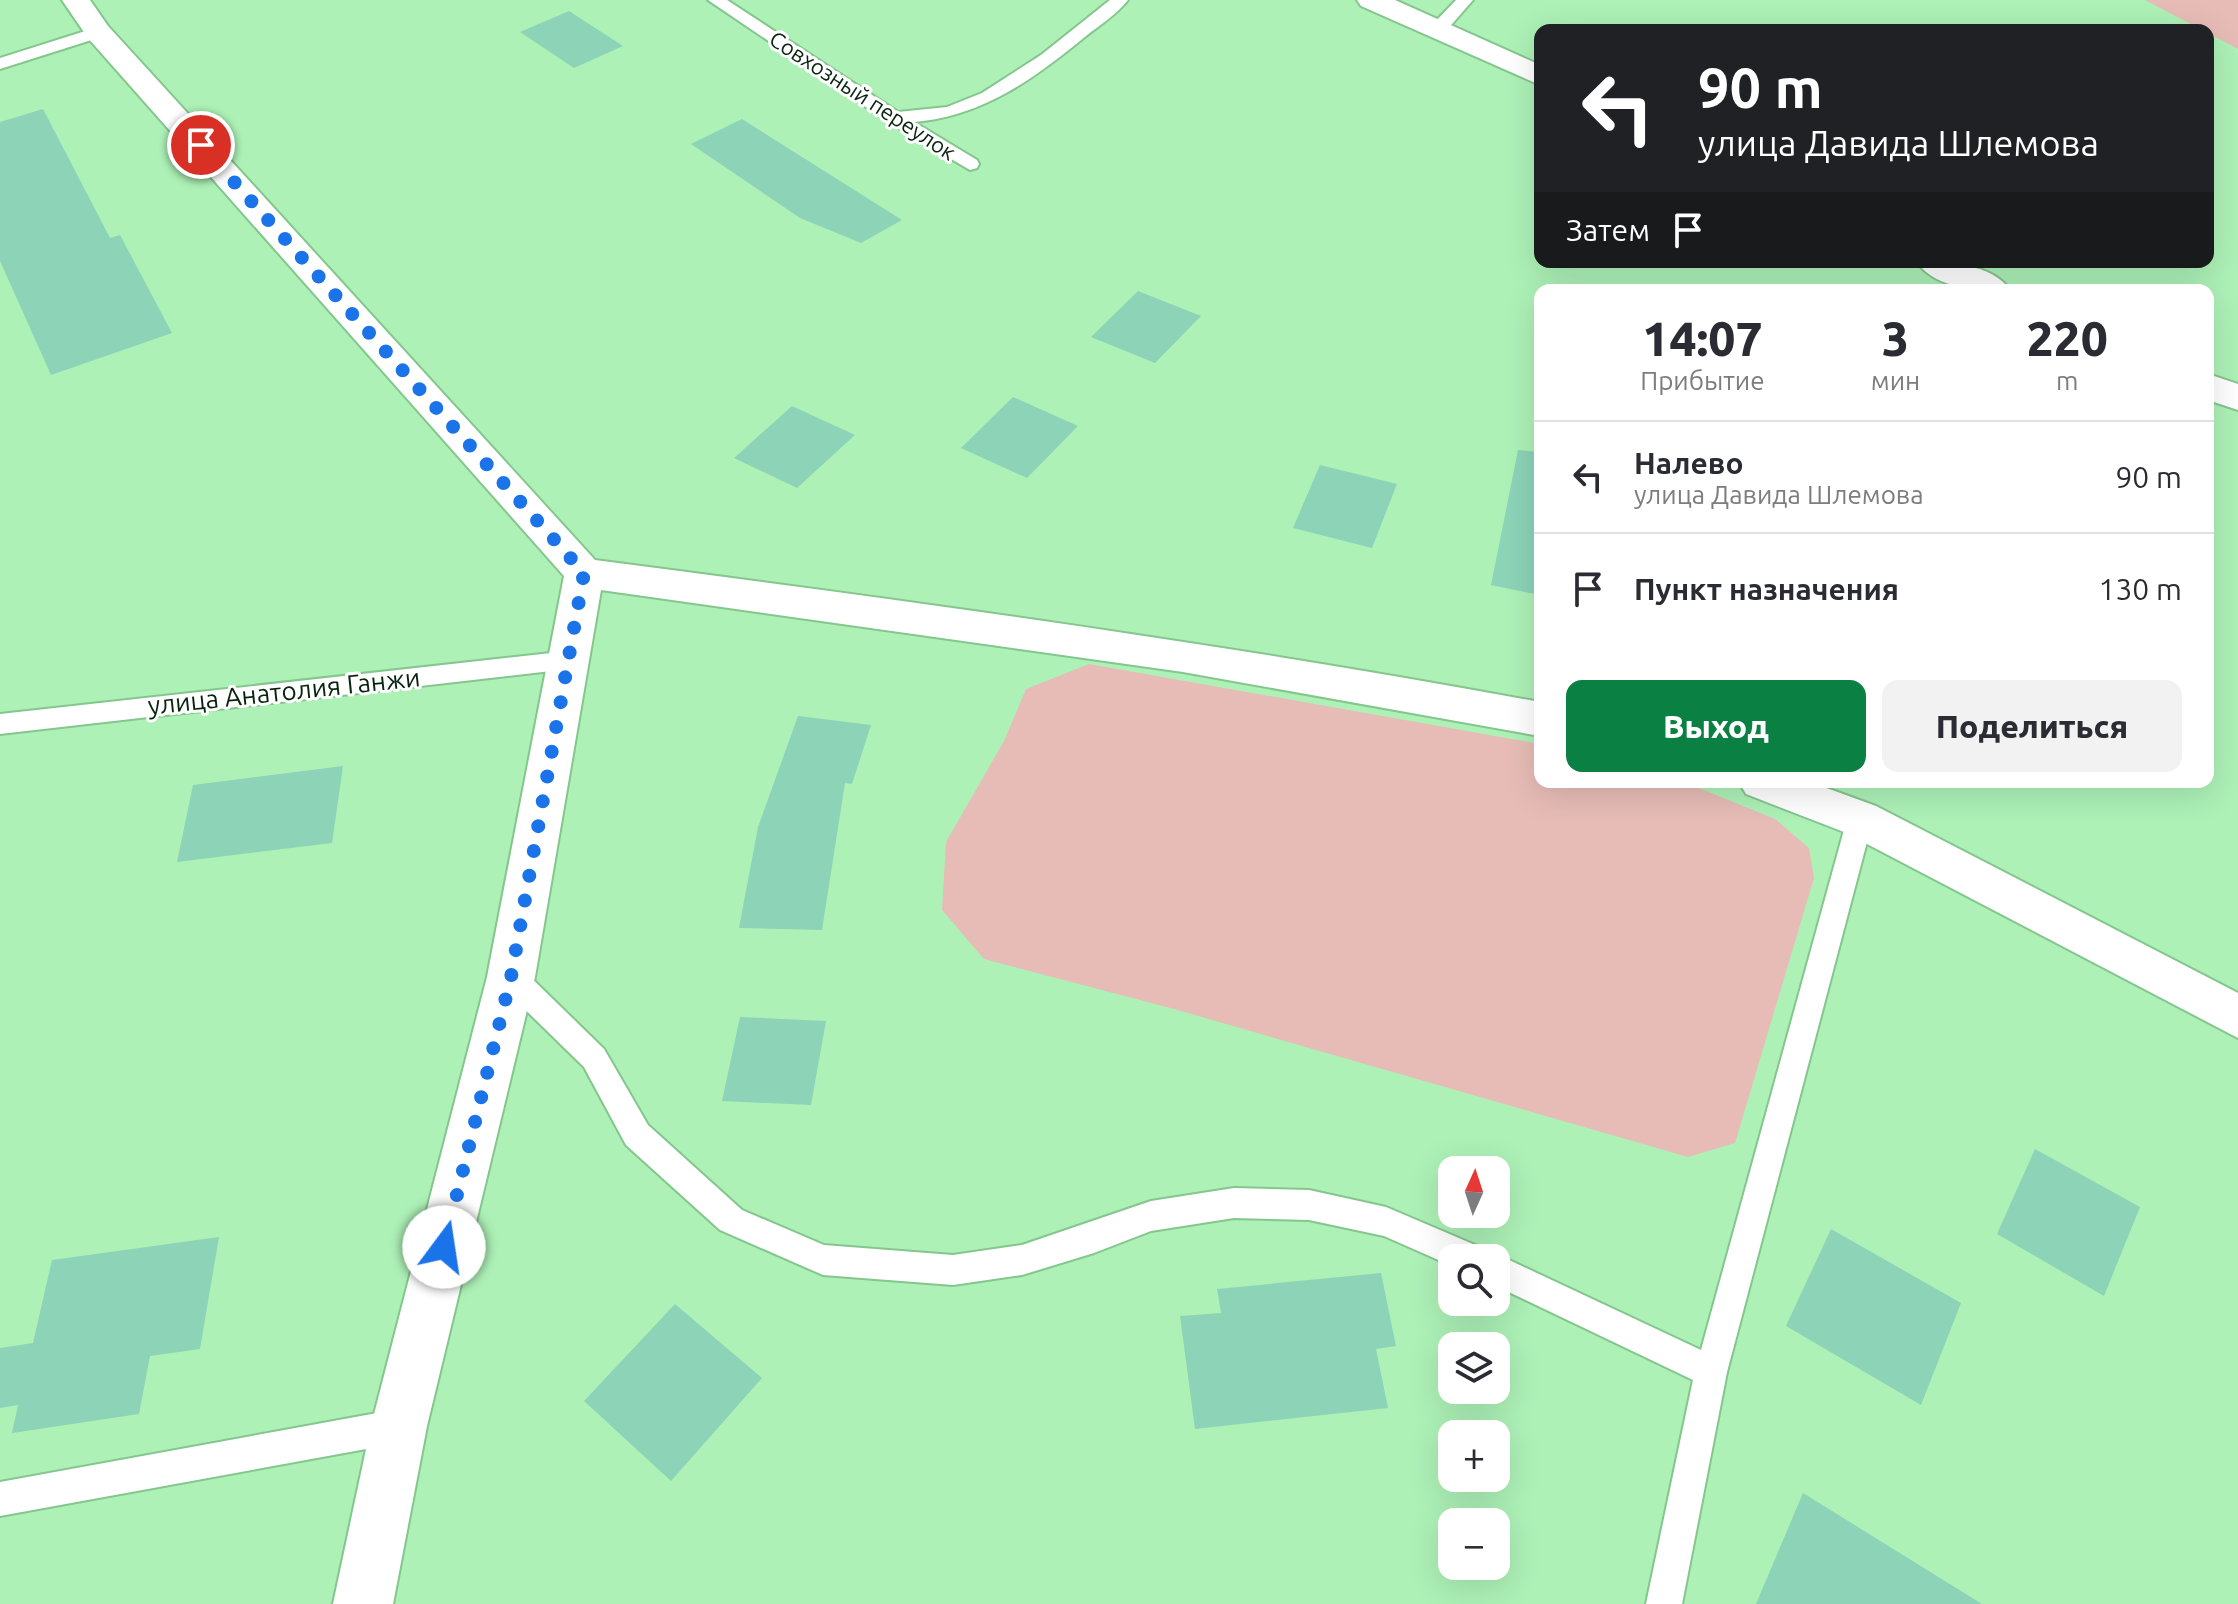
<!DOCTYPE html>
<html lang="ru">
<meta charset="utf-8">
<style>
:root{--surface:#fff;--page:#f2f2f3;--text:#2b2b33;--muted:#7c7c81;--line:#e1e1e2;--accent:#0b8043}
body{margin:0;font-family:Ubuntu,sans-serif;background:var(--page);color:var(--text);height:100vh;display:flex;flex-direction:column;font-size:30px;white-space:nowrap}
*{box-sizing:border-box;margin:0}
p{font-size:26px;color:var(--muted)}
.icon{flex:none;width:44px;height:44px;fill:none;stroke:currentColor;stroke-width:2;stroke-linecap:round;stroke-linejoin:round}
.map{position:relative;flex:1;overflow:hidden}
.panel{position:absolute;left:1534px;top:284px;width:680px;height:504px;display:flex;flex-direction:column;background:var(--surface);border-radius:16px;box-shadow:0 8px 32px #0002}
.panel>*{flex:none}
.banner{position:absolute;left:1534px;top:24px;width:680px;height:244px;border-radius:16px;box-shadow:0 8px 32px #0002;background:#202124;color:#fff;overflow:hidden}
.needle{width:52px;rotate:3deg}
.tools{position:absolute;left:1438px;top:1156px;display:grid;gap:16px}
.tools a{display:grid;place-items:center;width:72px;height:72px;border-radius:16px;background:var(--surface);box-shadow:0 8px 32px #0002;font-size:40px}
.pin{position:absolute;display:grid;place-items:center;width:68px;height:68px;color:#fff;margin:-34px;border:4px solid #fff;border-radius:50%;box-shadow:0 2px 8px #0007}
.me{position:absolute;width:88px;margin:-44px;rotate:14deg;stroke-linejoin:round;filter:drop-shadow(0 0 6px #0008)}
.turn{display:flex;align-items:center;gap:28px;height:168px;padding:0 32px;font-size:36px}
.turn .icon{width:104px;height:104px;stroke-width:2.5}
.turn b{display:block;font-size:56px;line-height:68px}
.then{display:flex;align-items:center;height:76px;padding:0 32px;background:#0003;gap:16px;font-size:30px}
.eta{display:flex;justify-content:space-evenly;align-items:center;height:136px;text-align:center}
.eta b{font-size:48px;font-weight:800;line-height:56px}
.button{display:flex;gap:16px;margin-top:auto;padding:16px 32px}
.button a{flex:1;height:92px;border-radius:16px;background:var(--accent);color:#fff;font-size:32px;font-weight:800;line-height:92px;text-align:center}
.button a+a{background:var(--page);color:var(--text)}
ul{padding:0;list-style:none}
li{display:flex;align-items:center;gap:24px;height:112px;padding:0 32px;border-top:2px solid var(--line)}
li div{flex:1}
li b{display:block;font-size:30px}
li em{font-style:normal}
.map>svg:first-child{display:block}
.green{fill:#e7bcb6}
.building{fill:#8cd3b8}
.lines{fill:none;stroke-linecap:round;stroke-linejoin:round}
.lane-casing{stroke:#84c68e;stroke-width:4}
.street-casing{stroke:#84c68e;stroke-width:4}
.lane{fill:#fff;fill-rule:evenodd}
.street{fill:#fff;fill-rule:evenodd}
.route{stroke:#1a73e8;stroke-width:14;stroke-dasharray:0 25.2}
.labels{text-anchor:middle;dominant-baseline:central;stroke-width:6;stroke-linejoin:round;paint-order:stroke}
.far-street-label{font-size:22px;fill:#08230e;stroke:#fefefe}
.street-label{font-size:26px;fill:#08230e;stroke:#fefefe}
</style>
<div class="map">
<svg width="2238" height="1604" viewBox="0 0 2238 1604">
<rect width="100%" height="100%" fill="#adf1b7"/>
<path class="green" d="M 2145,0 L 2238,0 L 2238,49 L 2208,33 L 2208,30 L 2202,30 Z
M 1089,664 L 1540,744 L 1540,782 L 1684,782 L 1775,819 L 1809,848 L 1814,878 L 1735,1143 L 1688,1157 L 1174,1009 L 984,959 L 942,910 L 946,842 L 1004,741 L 1026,689 Z"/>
<path class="building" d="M 569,11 L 623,46 L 574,68 L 520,32 Z
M 43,109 L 110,238 L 120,235 L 172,333 L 51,375 L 0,261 L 0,122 Z
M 742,119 L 902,220 L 861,243 L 800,218 L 691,144 Z
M 1138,291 L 1201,316 L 1155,363 L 1091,337 Z
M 1013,397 L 1078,426 L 1027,478 L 961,448 Z
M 792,406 L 855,435 L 797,488 L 734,458 Z
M 1518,450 L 1540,452 L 1540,595 L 1491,585 Z
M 1320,465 L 1397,484 L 1372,548 L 1293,528 Z
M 798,716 L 871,725 L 852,784 L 845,783 L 822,930 L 739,928 L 758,827 Z
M 343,766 L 332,843 L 177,862 L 193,785 Z
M 740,1017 L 826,1021 L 811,1105 L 722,1101 Z
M 2035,1149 L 2140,1207 L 2104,1296 L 1997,1234 Z
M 1831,1229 L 1961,1303 L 1921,1405 L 1786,1326 Z
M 219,1237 L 200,1349 L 150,1356 L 139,1414 L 12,1433 L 18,1405 L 0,1408 L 0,1348 L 33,1343 L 52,1260 Z
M 1381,1273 L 1396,1346 L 1376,1349 L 1388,1408 L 1195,1429 L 1180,1316 L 1221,1313 L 1217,1289 Z
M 675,1304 L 762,1378 L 671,1481 L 584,1401 Z
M 1803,1493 L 1982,1604 L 1756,1604 Z"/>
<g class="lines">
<g class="lane-casing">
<path id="lane" d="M 708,0 L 727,0 L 898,112 L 947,107 L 982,93 L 1041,55 L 1110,0 L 1128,0 C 1117,14 1100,25 1086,36 C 1035,78 982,117 914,122 L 977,160 L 979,164 L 977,168 L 970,170 L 888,122 Z
M 1456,0 L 1473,0 L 1445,32 L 1433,32 L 1430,28 L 1433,24 Z
M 98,27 L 104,28 L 107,32 L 104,36 L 0,69 L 0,58 Z
M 569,651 L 578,653 L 581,660 L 578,667 L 569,669 L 0,734 L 0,714 Z
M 1860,808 L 1869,811 L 1873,819 L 1727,1372 L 1682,1604 L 1646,1604 L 1693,1380 L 1496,1286 L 1496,1258 L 1488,1258 L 1496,1255 L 1507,1259 L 1701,1350 L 1847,819 L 1851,811 Z
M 511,965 L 521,968 L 604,1049 L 648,1125 L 742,1210 L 824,1245 L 953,1255 L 1022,1245 L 1151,1201 L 1234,1188 L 1309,1190 L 1386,1207 L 1480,1247 L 1485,1258 L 1452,1258 L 1452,1266 L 1384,1236 L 1309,1220 L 1234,1218 L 1151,1231 L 1094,1253 L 1022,1275 L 953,1285 L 823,1275 L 720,1230 L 626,1145 L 584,1067 L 501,986 L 497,977 L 501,968 Z
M 399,1409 L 411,1414 L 416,1426 L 411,1438 L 399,1443 L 0,1516 L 0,1482 Z"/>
</g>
<g class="street-casing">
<path id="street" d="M 62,0 L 90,0 L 108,26 L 595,560 C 911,601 1227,644 1540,702 L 1540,736 L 1183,672 L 601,590 L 535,977 L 427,1426 L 393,1604 L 333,1604 L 371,1426 L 487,977 L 564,576 L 88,38 Z
M 1357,0 L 1395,0 L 1540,65 L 1540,85 L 1361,6 Z
M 1917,262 C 1946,262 1992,263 2010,290 C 1980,290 1936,290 1917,262 Z
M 2208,374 L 2238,384 L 2238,410 L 2208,400 Z
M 1739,782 L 1810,782 L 1876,806 L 2238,993 L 2238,1038 L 1844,832 L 1746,794 Z"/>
</g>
<use href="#lane" class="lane"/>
<use href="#street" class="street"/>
</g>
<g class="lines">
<path class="route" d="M 201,145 L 584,573 L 511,977 L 444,1247"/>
</g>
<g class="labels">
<g class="far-street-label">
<text transform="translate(863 95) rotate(33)">Совхозный переулок</text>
</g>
<g class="street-label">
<text transform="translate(284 691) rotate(-6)">улица Анатолия Ганжи</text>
</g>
</g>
</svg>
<div class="tools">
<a><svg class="needle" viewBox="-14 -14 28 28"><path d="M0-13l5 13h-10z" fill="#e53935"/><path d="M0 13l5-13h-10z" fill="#7c7c81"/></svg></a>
<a><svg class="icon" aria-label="search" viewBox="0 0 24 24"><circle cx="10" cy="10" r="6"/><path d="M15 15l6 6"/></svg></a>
<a><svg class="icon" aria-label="layers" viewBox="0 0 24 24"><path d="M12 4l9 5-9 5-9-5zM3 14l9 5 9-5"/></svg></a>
<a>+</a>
<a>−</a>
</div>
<div class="pin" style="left:201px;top:145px;background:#d93025"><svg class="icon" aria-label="arrive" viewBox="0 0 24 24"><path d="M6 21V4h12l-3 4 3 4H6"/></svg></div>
<svg class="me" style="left:444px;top:1247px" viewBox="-20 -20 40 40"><circle r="19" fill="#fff"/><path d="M0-13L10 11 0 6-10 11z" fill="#1a73e8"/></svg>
<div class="banner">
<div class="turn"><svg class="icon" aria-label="left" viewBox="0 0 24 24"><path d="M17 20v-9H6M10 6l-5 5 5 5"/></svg><div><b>90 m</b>улица Давида Шлемова</div></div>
<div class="then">Затем<svg class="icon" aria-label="arrive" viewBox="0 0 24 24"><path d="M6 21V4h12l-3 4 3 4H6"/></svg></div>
</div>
<section class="panel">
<div class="eta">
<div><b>14:07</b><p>Прибытие</p></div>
<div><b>3</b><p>мин</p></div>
<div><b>220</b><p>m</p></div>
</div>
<ul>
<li><svg class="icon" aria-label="left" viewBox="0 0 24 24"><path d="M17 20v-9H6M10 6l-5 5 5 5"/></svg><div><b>Налево</b><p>улица Давида Шлемова</p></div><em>90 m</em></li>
<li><svg class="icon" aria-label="arrive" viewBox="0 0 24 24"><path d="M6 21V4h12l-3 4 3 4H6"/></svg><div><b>Пункт назначения</b></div><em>130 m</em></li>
</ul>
<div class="button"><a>Выход</a><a>Поделиться</a></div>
</section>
</div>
